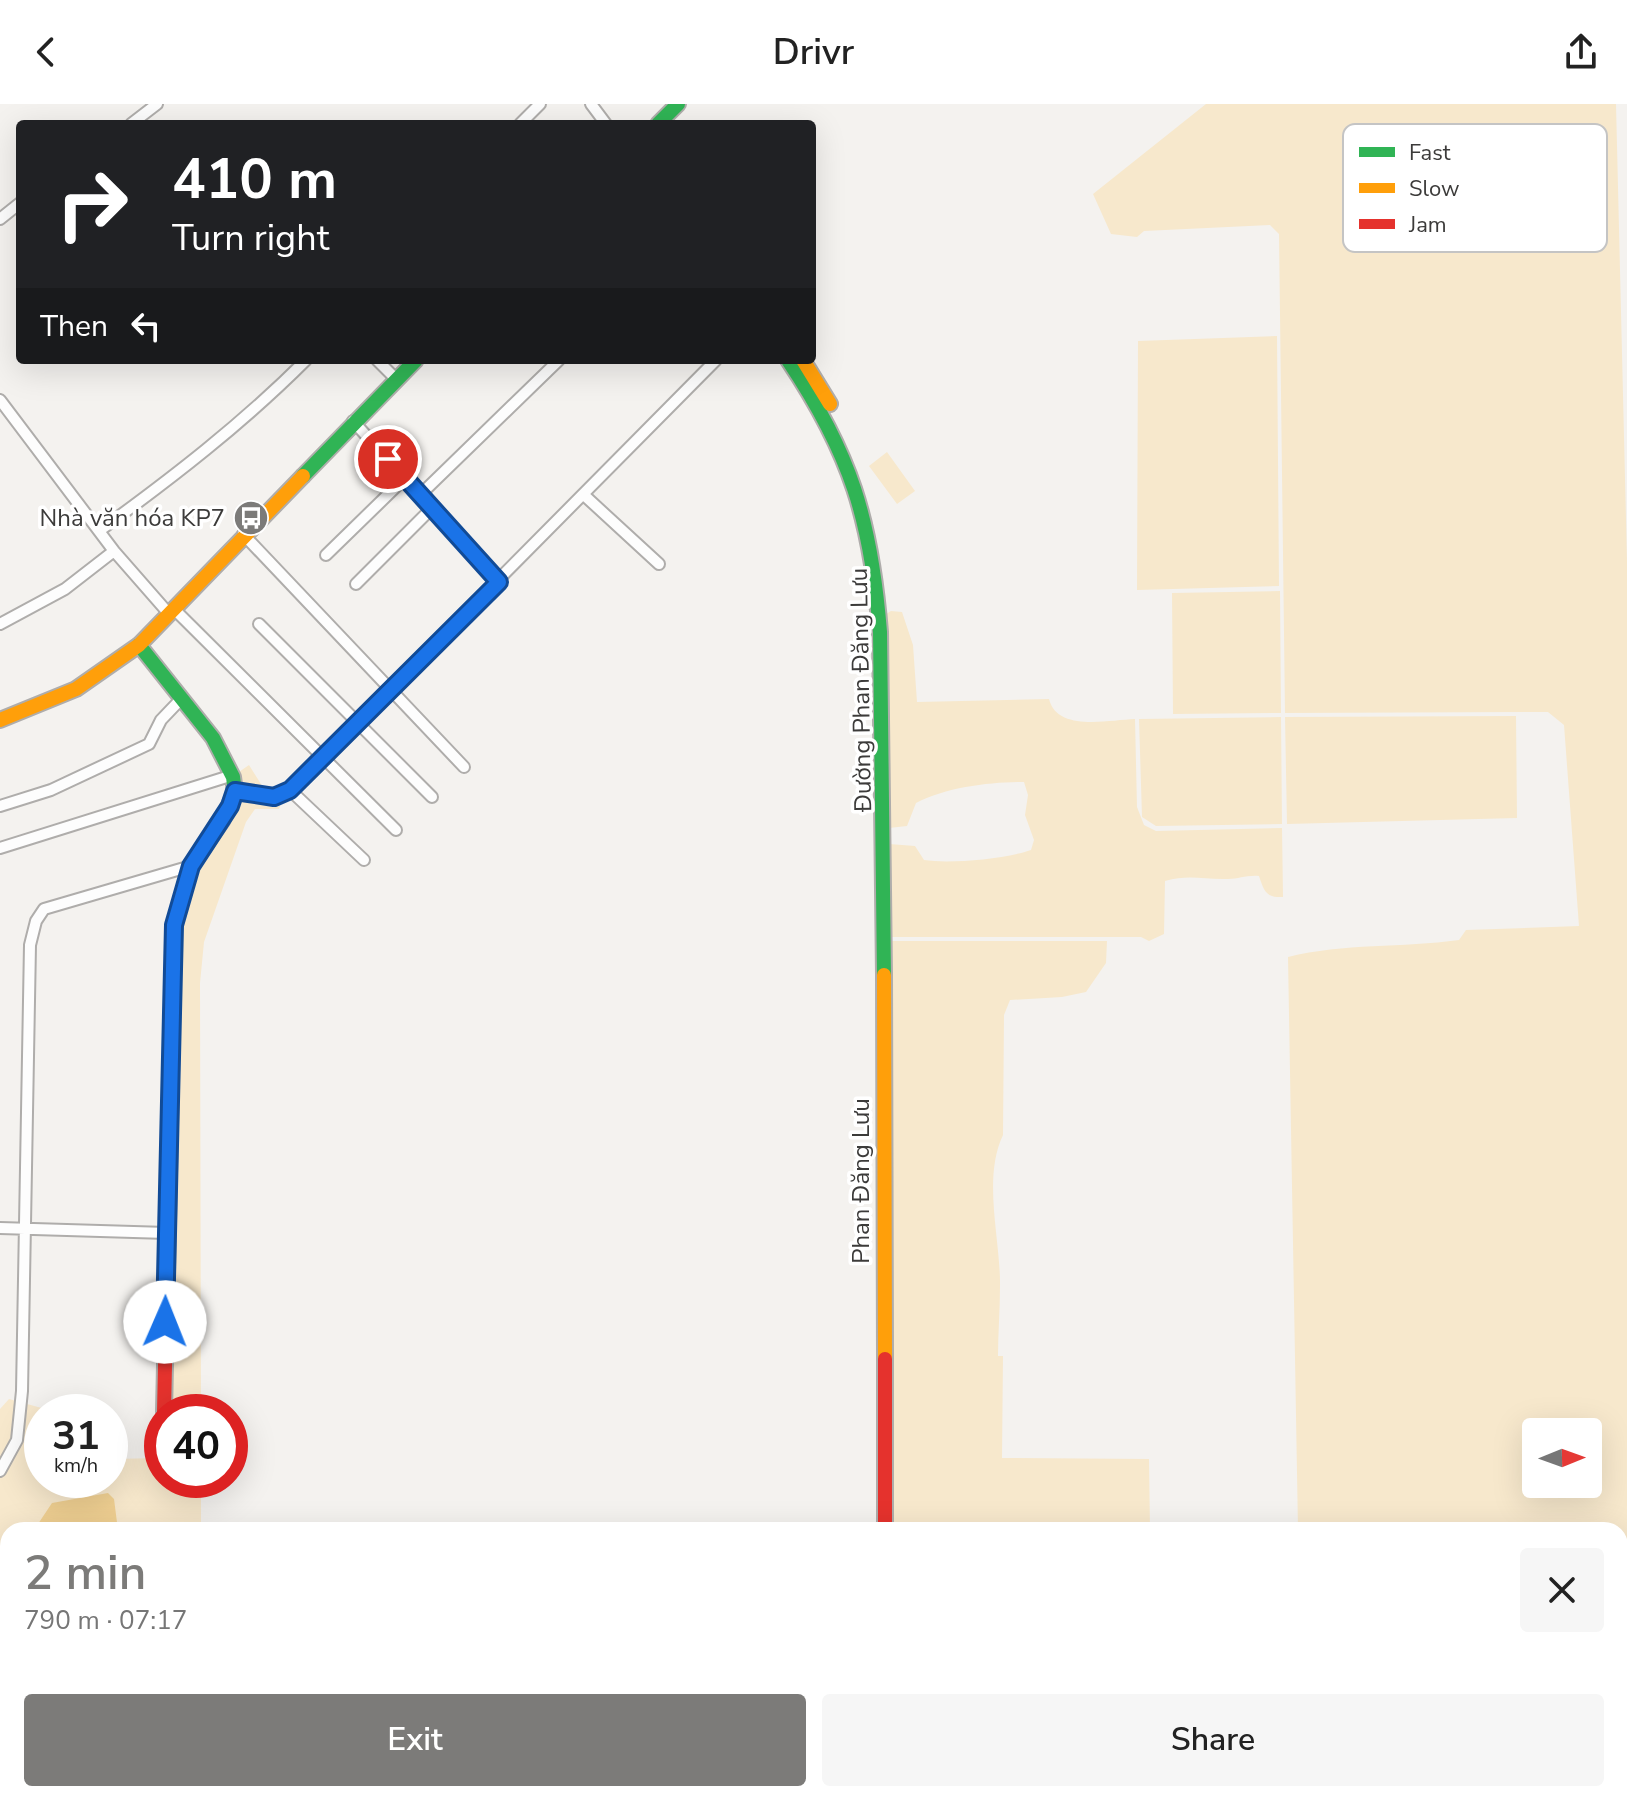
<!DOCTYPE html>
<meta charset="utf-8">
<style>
:root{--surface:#fff;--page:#f6f6f6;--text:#222;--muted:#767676;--accent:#7c7b79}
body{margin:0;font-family:"Nunito Sans",sans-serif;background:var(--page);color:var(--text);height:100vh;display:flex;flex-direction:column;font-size:30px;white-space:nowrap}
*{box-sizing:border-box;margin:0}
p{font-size:26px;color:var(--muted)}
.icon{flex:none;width:44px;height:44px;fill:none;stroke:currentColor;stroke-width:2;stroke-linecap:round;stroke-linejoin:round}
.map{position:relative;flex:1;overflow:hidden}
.panel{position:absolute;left:0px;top:1418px;width:1628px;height:280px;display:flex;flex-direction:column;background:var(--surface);border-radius:24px 24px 0 0;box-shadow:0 8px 32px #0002}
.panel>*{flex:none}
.banner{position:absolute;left:16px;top:16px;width:800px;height:244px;border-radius:8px;box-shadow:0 8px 32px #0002;background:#202124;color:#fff;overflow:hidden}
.needle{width:52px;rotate:89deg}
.controls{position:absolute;left:1522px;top:1314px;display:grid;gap:16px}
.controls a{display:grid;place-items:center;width:80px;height:80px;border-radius:8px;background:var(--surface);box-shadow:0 8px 32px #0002;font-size:40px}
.speed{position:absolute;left:24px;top:1290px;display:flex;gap:16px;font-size:40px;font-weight:700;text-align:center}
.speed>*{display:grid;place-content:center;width:104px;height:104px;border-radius:50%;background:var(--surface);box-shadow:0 8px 32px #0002;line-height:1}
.speed small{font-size:20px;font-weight:400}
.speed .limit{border:12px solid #d22;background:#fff;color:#111}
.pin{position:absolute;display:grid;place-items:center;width:68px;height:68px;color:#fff;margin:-34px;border:4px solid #fff;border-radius:50%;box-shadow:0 2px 8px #0007}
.me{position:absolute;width:88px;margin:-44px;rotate:1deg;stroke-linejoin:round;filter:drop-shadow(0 0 6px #0008)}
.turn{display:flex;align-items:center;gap:28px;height:168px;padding:0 24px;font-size:36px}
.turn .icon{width:104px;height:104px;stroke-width:2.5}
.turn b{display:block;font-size:56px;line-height:68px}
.then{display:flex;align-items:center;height:76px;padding:0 24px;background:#0003;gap:16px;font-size:30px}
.round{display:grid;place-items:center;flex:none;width:84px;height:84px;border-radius:8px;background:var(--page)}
.summary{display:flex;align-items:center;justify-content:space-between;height:136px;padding:0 24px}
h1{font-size:48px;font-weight:600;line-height:60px;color:var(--accent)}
.button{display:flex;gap:16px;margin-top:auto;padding:16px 24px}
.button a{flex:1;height:92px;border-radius:8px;background:var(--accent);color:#fff;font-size:32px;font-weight:600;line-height:92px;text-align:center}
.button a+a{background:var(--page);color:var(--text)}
header{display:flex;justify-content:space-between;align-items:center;height:104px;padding:0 24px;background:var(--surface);font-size:36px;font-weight:600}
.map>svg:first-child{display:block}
.green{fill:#f7e8cc;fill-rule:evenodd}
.water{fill:#f0d092}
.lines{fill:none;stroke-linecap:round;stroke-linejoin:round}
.street-casing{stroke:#afadab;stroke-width:14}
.fast-casing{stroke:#afadab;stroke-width:18}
.slow-casing{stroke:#afadab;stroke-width:18}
.jam-casing{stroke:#afadab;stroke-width:18}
.street{stroke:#fdfdfd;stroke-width:10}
.fast{stroke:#30b455;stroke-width:14}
.slow{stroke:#ff9f0a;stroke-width:14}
.jam{stroke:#e5322d;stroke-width:14}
.route-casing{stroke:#114b97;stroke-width:20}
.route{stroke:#1a73e8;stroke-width:14}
.labels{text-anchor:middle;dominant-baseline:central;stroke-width:7;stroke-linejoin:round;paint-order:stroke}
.poi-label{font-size:24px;fill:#3c3b3a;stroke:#fff;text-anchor:end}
.street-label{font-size:24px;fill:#3c3b3a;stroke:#fff}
.key{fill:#fff;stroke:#c4c4c4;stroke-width:2}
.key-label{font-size:22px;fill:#3c3b3a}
</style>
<header><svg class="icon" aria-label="back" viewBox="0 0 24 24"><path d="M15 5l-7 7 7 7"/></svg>Drivr<svg class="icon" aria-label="share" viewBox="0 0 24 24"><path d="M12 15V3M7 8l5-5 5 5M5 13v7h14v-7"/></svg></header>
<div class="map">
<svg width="1627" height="1698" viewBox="0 0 1627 1698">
<rect width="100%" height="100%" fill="#f4f2ef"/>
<path class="green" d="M 1206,0 L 1616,0 L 1627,457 L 1627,1498 L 1620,1498 L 1620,1426 L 1298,1426 L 1288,853 C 1344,839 1402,844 1459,836 L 1466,826 L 1579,822 L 1564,621 L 1548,608 L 1285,609 L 1279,130 L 1270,121 L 1144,127 L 1137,133 L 1111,130 L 1093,90 ZM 1536,1328 L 1588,1328 L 1588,1380 L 1536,1380 Z
M 1277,232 L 1279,482 L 1137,486 L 1138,237 Z
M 887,348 L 915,387 L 897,400 L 869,362 Z
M 1280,487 L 1281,609 L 1173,610 L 1172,489 Z
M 891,507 L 902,508 L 913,541 L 917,598 L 1049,595 C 1057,628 1108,616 1135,615 L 1137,703 L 1144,721 L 1156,727 L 1282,724 L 1283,793 C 1266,794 1264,787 1259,772 C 1246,771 1239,775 1228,775 C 1204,776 1190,770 1165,777 L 1164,830 L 1149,837 L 1141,833 L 887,833 L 889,740 L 915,742 L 924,756 C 950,760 1005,755 1031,746 L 1034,736 L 1025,711 L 1028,691 L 1024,678 C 990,678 947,683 916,699 L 907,722 L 889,724 L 886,510 Z
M 1516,612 L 1517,714 L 1287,720 L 1285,613 Z
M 1281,613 L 1282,720 L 1156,722 L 1142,713 L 1139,615 Z
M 249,661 L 271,696 L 283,694 L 279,705 L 255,705 L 246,718 L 204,838 L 200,879 L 201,1308 L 168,1308 L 177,821 L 186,783 L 233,704 L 236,670 Z
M 887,837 L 1107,837 L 1106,859 L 1086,888 L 1062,893 L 1010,896 L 1004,911 L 1003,1031 C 982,1075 1001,1137 1000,1183 C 1000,1206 998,1229 998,1252 L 1003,1252 L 1002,1354 L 1149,1355 L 1150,1426 L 890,1426 Z
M 9,1295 L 56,1308 L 42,1308 L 42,1376 L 110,1376 L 110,1355 L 162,1354 L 162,1376 L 201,1376 L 201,1426 L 8,1426 L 8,1656 L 0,1653 L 0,1305 Z
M 53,1690 L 202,1690 L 202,1698 L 50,1698 Z
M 1409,1690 L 1580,1690 L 1582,1698 L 1409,1698 Z"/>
<path class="water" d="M 108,1389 L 114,1395 L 118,1426 L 34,1426 L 52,1399 Z
M 8,1461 L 8,1561 L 0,1559 L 0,1482 Z"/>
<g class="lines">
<g class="street-casing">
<path id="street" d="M 591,0 L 606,20
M 131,20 L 157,0
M 520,20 L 540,0
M 0,115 L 20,99
M 377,256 L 396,275
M 0,296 L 114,447 L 170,511
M 353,317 L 499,478
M 420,391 L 559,256
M 585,392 L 659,460
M 99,427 C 172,374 242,320 306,256
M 243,430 L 464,663
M 326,451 L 405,374
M 356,480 L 432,404
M 175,506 L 396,726
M 0,520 L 65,485 L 114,447
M 259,520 L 432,693
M 290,686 L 364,756
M 235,687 L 274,693 L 290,686 L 716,256
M 0,702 L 51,686 L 149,640 L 161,616 L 182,594
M 0,744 L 233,671
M 0,1124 L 167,1129
M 0,1367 L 17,1336 L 22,1287 L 30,841 L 36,817 L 44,805 L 191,762
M 0,1656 L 8,1659
M 1094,1697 L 1094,1698
M 46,1698 L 50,1690
M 1035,1698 L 1036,1690"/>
</g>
<g class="fast-casing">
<path id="fast" d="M 658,20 L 678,0
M 788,256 C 851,350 871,416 880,528 L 884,871
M 303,372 L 416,256
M 139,541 L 213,634 L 233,673 L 235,688 L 222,717 L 191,762 L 174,821 L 167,1168"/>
</g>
<g class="slow-casing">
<path id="slow" d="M 803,256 L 830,300
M 0,616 L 76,585 L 139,541 L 303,372
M 884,871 L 885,1255
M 886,1690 L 886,1698"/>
</g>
<g class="jam-casing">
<path id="jam" d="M 885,1255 L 885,1426
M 164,1308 L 167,1168"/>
</g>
<use href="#street" class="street"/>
<use href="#fast" class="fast"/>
<use href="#slow" class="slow"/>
<use href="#jam" class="jam"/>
</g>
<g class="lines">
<g class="route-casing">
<path id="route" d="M 165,1218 L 174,821 L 191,762 L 230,702 L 235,687 L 274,693 L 290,686 L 499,478 L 388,355"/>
</g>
<use href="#route" class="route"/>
</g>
<defs>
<g id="bus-disc" transform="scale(1.8)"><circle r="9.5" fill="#7c7b79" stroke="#fff"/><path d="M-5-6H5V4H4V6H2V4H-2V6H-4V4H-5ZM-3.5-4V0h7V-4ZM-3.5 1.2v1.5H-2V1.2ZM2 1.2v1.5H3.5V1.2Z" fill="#fff"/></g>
</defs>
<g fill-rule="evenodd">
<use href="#bus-disc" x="251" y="414"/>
</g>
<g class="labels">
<g class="poi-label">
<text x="225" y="414">Nhà văn hóa KP7</text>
</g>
<g class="street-label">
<text transform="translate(861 586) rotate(-91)">Đường Phan Đăng Lưu</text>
<text transform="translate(861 1077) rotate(-90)">Phan Đăng Lưu</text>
</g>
</g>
<rect x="1343" y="20" width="264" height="128" rx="12" class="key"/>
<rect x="1359" y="43" width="36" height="10" fill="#30b455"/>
<rect x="1359" y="79" width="36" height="10" fill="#ff9f0a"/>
<rect x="1359" y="115" width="36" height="10" fill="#e5322d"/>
<g class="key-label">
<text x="1409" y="56">Fast</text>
<text x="1409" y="92">Slow</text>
<text x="1409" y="128">Jam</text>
</g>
</svg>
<div class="controls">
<a><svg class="needle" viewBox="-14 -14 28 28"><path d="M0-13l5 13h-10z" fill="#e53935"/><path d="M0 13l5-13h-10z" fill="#767676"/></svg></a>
</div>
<div class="speed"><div>31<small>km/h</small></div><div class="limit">40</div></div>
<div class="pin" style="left:388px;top:355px;background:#d93025"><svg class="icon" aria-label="arrive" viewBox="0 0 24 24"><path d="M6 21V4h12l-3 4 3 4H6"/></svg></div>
<svg class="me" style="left:165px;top:1218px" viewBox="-20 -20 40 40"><circle r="19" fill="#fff"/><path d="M0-13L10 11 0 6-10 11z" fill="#1a73e8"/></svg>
<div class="banner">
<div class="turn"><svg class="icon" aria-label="right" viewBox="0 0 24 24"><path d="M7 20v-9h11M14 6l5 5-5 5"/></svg><div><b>410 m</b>Turn right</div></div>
<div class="then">Then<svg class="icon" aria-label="left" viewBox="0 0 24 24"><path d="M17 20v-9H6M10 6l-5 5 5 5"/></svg></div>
</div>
<section class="panel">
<div class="summary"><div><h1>2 min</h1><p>790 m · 07:17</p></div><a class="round"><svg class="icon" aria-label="close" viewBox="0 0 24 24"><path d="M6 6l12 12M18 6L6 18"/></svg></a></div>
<div class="button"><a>Exit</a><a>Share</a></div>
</section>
</div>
